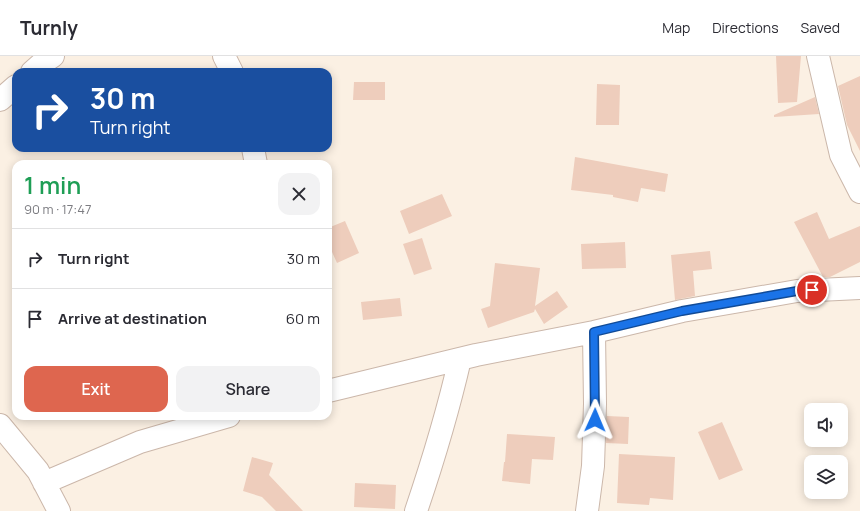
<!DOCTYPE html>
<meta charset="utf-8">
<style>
:root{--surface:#fff;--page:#f2f2f3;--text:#2b2b33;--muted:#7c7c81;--line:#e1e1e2;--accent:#de664f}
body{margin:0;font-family:Manrope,sans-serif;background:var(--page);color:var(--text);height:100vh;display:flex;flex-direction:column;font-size:15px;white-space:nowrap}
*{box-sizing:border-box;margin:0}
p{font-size:13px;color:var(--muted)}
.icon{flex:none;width:22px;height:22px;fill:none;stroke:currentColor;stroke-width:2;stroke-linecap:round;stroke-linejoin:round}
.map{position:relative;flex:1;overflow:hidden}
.sheet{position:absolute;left:12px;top:104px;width:320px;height:260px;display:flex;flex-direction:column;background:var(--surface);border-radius:12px;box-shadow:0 2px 10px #0003}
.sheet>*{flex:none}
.hud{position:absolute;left:12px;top:12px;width:320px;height:84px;border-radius:12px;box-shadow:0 2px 10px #0003;background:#1a4fa0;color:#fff;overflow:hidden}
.buttons{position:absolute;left:804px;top:347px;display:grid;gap:8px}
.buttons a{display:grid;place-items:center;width:44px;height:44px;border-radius:8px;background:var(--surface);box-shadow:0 2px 10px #0003;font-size:20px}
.pin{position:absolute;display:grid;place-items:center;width:34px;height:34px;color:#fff;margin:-17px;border:2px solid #fff;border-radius:50%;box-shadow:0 1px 4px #0007}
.me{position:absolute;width:44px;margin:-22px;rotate:1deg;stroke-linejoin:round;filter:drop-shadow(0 0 3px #0008)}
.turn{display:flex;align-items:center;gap:14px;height:84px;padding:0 12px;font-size:18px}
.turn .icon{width:52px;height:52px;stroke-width:2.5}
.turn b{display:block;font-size:28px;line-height:34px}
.round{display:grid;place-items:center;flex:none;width:42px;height:42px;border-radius:12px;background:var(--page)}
.summary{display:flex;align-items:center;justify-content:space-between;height:68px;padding:0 12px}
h1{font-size:24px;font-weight:600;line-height:30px;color:#1e9e55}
.primary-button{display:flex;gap:8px;margin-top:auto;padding:8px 12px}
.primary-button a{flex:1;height:46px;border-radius:12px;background:var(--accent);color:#fff;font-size:16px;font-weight:600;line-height:46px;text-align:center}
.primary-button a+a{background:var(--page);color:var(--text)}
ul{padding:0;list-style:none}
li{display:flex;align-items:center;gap:12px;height:60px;padding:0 12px;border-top:1px solid var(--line)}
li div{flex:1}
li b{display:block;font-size:15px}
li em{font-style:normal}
header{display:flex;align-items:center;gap:24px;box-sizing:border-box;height:56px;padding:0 20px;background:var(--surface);border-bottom:1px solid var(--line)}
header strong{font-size:19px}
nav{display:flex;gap:22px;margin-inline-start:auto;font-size:14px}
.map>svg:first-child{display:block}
.building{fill:#eecdbc}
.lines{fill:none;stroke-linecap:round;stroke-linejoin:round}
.minor-casing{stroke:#cbb7aa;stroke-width:24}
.minor{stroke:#fff;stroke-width:22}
.route-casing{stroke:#114b97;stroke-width:10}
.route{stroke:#1a73e8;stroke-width:7}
</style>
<header>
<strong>Turnly</strong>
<nav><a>Map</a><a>Directions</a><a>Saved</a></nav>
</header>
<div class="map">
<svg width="860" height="455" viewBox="0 0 860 455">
<rect width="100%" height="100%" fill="#fbf0e3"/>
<path class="building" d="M 776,0 L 801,0 L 797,46 L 778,47 Z
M 860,20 L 860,95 L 847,69 L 838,30 Z
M 354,26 L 385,26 L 385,44 L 353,44 Z
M 597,28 L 620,29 L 619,69 L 596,69 Z
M 815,41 L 819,58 L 774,61 L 774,59 Z
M 575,101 L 668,118 L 665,136 L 641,132 L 638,146 L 613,141 L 613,139 L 571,134 Z
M 442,138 L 452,160 L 409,178 L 400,155 Z
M 817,156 L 829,183 L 860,170 L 860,206 L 830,221 L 823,221 L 794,166 Z
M 345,165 L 359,197 L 337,207 L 328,187 L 328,172 Z
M 422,182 L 432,213 L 414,219 L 403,188 Z
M 625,186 L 626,212 L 582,213 L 581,188 Z
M 710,195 L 712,213 L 693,215 L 695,240 L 675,244 L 671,199 Z
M 495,207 L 540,212 L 535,250 L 557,235 L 568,251 L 544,268 L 535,253 L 534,256 L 488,272 L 481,253 L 490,250 Z
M 400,242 L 402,260 L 363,264 L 361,246 Z
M 607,360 L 629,361 L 628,388 L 606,387 Z
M 722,366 L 743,414 L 719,424 L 698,376 Z
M 507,378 L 555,381 L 553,404 L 532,403 L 530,428 L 502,425 L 504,406 L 505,406 Z
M 619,398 L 675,401 L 673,444 L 650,442 L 649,449 L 617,447 Z
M 252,401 L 273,407 L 269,419 L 303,455 L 276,455 L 262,441 L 243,435 Z
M 355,427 L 396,429 L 395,453 L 354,451 Z"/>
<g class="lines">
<g class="minor-casing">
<path id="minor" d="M 224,0 L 232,16
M 818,0 L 841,99 L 860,136
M 32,16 L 41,8 L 53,0
M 0,44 L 16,30
M 253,92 L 256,108
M 328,335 L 476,299 L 594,276 L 682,255 L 797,235 L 860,232
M 0,369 L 38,415 L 59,455
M 44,427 L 140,386 L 229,360
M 416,455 C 433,405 448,355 460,303
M 587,455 L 593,410 L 595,348 L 594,276"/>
</g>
<use href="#minor" class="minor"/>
</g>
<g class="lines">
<g class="route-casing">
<path id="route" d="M 595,364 L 594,276 L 682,255 L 797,235 L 812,234"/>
</g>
<use href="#route" class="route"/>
</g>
</svg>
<div class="buttons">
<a><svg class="icon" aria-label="sound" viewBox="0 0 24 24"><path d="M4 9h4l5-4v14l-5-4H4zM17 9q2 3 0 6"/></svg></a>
<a><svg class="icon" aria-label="layers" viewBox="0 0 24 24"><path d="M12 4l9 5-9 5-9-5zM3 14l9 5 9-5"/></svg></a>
</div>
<div class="pin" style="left:812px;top:234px;background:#d93025"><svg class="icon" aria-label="arrive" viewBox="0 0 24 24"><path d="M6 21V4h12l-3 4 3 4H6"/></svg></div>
<svg class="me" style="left:595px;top:364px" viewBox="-20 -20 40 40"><path d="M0-17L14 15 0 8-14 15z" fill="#1a73e8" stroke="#fff" stroke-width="4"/></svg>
<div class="hud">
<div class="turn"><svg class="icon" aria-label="right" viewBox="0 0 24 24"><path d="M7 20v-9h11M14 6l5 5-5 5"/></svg><div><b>30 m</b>Turn right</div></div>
</div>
<section class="sheet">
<div class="summary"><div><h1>1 min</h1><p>90 m · 17:47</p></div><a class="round"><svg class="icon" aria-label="close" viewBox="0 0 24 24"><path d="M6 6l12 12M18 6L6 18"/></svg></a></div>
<ul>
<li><svg class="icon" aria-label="right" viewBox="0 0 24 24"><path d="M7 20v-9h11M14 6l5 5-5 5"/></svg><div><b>Turn right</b></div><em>30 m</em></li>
<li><svg class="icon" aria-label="arrive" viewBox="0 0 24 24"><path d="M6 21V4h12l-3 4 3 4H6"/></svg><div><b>Arrive at destination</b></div><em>60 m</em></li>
</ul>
<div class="primary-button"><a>Exit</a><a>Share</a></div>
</section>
</div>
